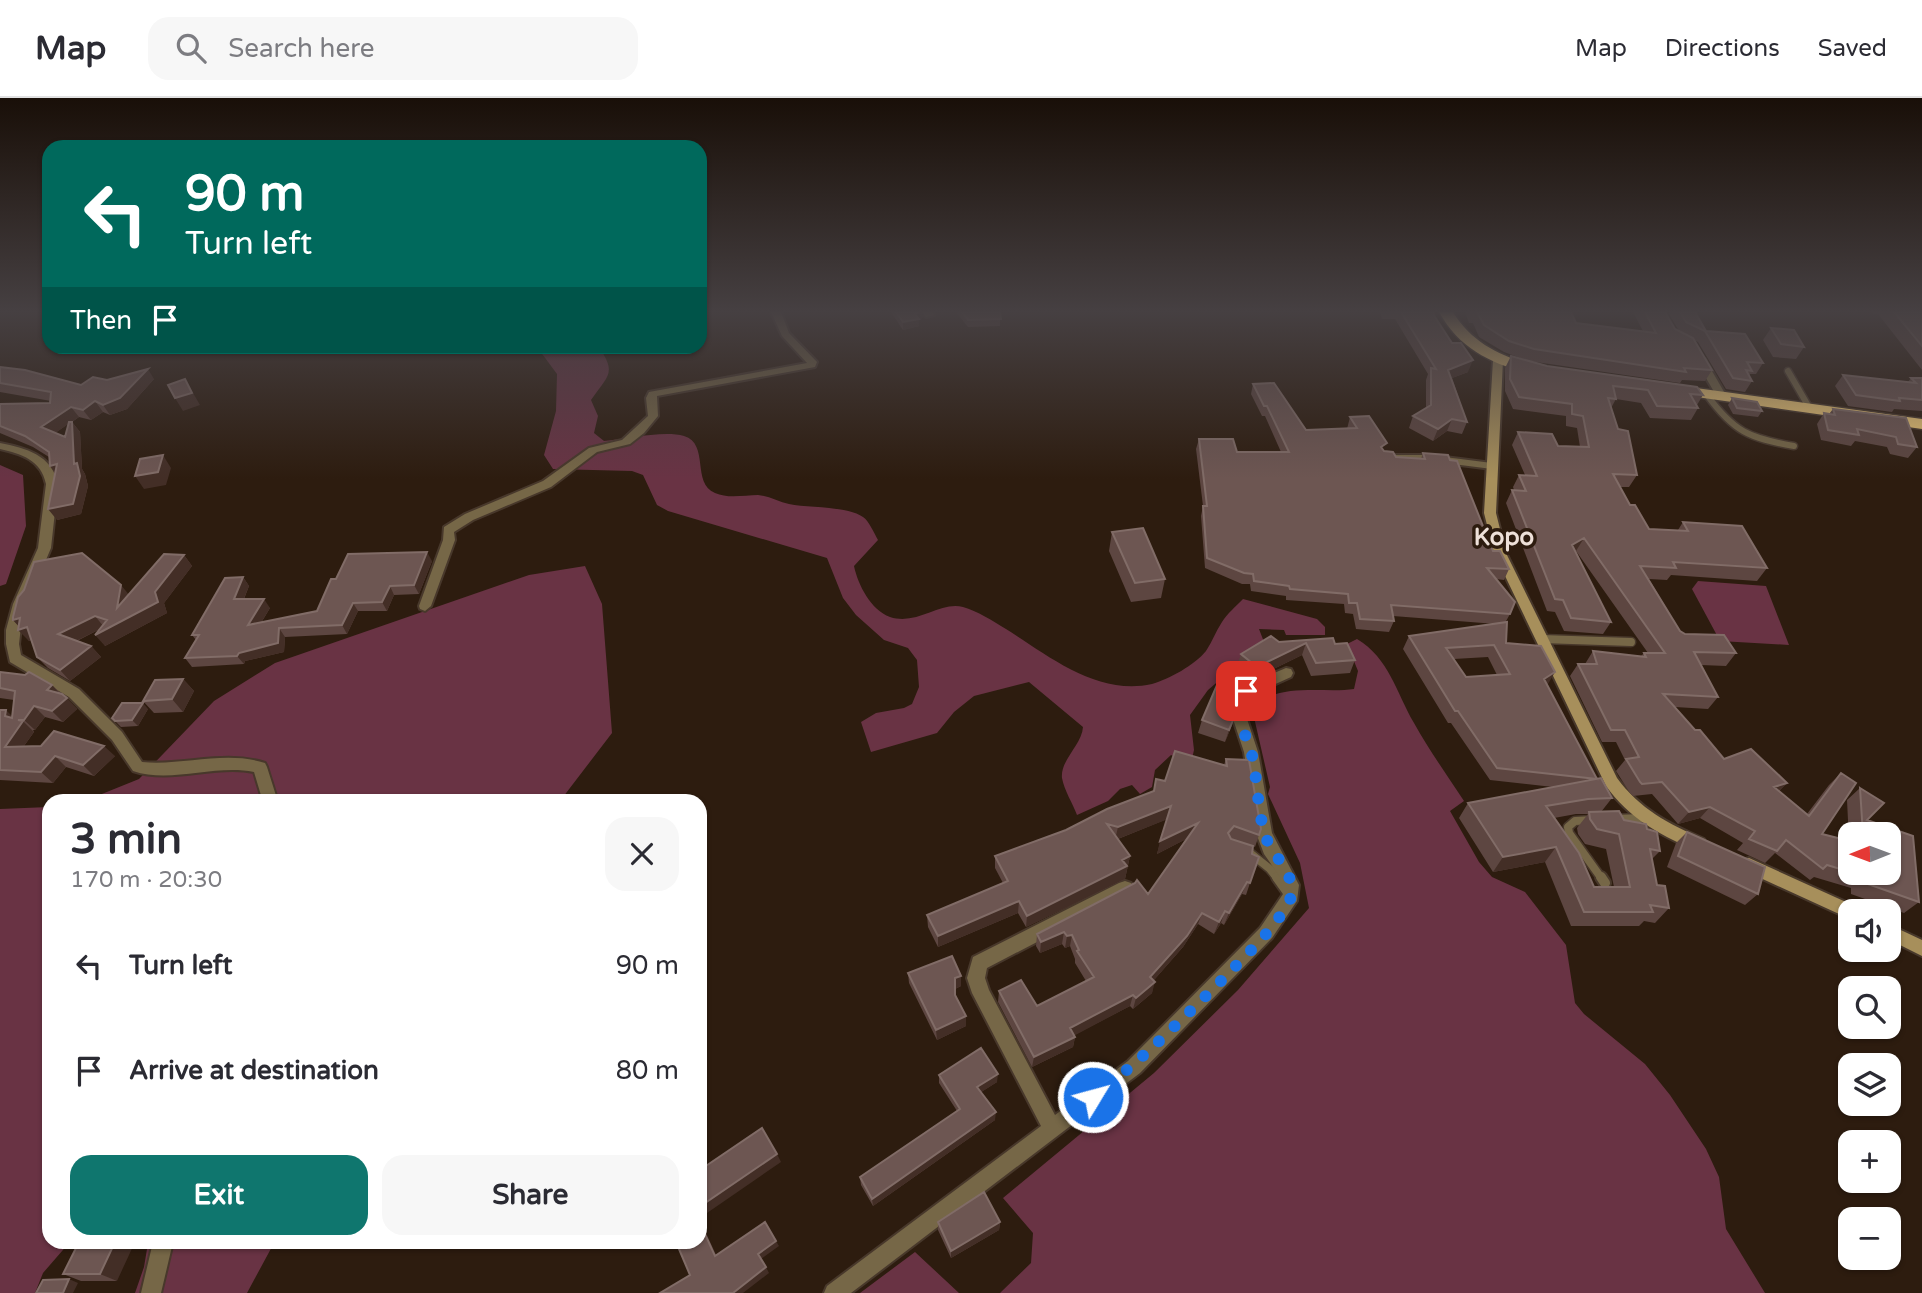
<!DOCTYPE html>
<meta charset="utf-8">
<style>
:root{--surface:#fff;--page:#f7f7f7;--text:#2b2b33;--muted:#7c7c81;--line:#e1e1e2;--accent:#0f766e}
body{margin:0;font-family:"Varela Round",sans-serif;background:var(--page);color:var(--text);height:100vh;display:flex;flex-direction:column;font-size:26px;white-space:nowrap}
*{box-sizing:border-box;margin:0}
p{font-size:23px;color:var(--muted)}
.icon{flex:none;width:38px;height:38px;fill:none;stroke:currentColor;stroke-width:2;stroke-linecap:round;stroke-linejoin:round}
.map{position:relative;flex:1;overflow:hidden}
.sheet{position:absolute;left:42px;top:696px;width:665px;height:455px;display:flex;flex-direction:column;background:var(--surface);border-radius:21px;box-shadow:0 2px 5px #0004}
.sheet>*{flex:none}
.top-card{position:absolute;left:42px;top:42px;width:665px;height:214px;border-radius:21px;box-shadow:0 2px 5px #0004;background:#00695c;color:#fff;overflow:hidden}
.needle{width:46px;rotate:269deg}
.tools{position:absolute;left:1838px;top:724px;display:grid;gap:14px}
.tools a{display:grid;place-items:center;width:63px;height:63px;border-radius:14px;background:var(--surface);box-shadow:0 2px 5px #0004;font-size:35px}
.pin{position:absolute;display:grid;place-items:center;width:60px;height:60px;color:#fff;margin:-30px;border-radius:14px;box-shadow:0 4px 10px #0006}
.me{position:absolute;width:77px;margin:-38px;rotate:53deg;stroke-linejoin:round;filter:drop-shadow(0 0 5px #0008)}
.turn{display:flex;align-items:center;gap:24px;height:147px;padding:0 28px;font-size:32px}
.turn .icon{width:91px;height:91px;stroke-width:2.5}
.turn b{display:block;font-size:49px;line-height:60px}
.then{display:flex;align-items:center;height:66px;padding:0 28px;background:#0003;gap:14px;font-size:26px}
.round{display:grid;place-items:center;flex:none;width:74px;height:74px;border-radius:21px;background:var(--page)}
.head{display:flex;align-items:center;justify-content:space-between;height:119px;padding:0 28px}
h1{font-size:42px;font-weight:700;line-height:52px}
.cta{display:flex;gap:14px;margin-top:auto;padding:14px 28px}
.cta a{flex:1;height:80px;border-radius:21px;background:var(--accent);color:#fff;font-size:28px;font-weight:700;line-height:80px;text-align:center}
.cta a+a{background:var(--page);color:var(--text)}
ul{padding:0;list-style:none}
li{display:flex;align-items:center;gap:21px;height:105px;padding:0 28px}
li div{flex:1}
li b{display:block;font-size:26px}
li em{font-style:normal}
header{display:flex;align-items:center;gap:42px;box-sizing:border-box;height:98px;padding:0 35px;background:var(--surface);border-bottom:2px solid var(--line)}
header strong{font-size:33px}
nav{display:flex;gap:38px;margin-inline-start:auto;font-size:24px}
.search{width:490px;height:63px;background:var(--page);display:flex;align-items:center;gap:18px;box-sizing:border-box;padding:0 24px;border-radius:21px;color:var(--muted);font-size:26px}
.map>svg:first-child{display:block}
.green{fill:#693344}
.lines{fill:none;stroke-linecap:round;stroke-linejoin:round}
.lane-far2-casing{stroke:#48382b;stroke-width:9}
.lane-far1-casing{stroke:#48382b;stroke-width:11}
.lane-casing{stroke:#48382b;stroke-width:14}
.street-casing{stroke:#48382b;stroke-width:4}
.secondary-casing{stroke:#48382b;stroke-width:4}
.highway-casing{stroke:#48382b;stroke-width:3}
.lane-far2{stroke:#766747;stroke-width:6}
.lane-far1{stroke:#766747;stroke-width:8}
.lane{stroke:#766747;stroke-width:10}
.street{fill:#766747;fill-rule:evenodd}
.secondary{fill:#a78f5b;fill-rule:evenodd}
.highway{fill:#efc977;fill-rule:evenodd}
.wall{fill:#5d4641;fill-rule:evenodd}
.shaded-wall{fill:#432e26}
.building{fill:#6d5652;stroke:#816c67;stroke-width:2;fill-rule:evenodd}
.route{stroke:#1a73e8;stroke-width:12;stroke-dasharray:0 21.6}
.labels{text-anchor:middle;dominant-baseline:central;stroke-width:7;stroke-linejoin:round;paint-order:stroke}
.quarter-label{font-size:24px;font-weight:bold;fill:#eee1d9;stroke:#2d1c0f}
</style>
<header>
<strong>Map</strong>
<div class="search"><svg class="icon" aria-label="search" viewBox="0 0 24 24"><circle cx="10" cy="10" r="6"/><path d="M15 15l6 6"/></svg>Search here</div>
<nav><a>Map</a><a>Directions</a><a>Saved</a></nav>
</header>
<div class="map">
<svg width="1922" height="1195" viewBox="0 0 1922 1195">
<rect width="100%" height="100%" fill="#2d1c0f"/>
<path class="green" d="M 537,249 L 599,249 C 617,276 608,277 591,302 L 598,318 L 594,335 L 604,343 C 626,341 664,332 684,338 C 710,346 691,385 715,395 C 728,401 745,397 758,397 C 769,398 779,404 789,406 C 808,410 848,408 863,419 C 869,423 874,435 878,442 L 854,468 C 858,487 871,512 890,519 C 917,528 940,503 963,509 C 977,513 993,523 1006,531 C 1049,558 1097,598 1152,586 C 1169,581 1195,567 1206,553 C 1212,544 1216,533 1222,524 C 1227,516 1236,508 1243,501 L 1317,521 L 1325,529 L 1325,537 L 1286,537 L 1284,532 L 1259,531 L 1264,544 L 1208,592 L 1190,617 L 1194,652 L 1191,665 L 1171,657 L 1155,672 L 1152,689 L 1140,696 L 1132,687 L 1120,691 L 1108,703 L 1077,717 C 1073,706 1064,692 1062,680 C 1060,662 1082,647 1083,629 L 1029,584 L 974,598 L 954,614 L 937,635 L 871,654 L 861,624 L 876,615 L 904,610 L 912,606 L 919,589 L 917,562 L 908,550 L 884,542 L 856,517 L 843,500 L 827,460 L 668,413 L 657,407 L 643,377 L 632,373 L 553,371 L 544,357 L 556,313 L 557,276 Z
M 0,367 L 23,377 L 26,428 L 6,486 L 0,488 Z
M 585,468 L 602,506 L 612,635 L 560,703 L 82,704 L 139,681 L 214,603 L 275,565 L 529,477 Z
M 1698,483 L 1766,488 L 1789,547 L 1720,543 L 1692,491 Z
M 1357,541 C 1389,560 1396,594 1414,625 C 1429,652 1447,677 1464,703 L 1450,713 L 1479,764 L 1492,779 L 1525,794 L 1566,847 L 1575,905 L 1584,916 L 1645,966 L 1670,997 L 1706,1051 L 1719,1079 L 1726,1131 L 1765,1195 L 1000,1195 L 1031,1165 L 1033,1135 L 1003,1100 L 1154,975 L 1238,892 L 1309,810 L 1300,765 L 1268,696 L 1270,689 L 1253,615 C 1268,582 1325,596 1354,591 L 1358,573 L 1347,546 Z
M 49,709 L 49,1144 L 69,1145 L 43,1175 L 35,1195 L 0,1195 L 0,711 Z
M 148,1145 L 274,1145 L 247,1195 L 135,1195 L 144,1169 Z
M 915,1154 L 959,1195 L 860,1195 Z"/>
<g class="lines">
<g class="lane-far2-casing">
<path id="lane-far2" d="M 1788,273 L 1810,311
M 1707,297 C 1734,334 1749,340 1794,348"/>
</g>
<g class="lane-far1-casing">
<path id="lane-far1" d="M 1542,541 L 1631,544
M 1613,721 L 1642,720
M 1593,722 L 1575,723 L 1568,729 L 1569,735 L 1602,781
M 1245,751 L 1270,771 L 1278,781"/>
</g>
<g class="lane-casing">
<path id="lane" d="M 1277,779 L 1287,793
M 1601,779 L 1605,785"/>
</g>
<g class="street-casing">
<path id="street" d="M 771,214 L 781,214 L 789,235 L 817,264 L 815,269 L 657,298 L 658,318 L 644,335 L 630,346 L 597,354 L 551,389 L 473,422 L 454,434 L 455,442 L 431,508 L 425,513 L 420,511 L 419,508 L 443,442 L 444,429 L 465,416 L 543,383 L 589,350 L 622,342 L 648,318 L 646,300 L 649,294 L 807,265 L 782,238 Z
M 922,214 L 932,214 L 934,217 L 926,219 Z
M 1700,258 L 1705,261 L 1727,299 L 1726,301 L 1722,302 L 1717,299 L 1695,261 Z
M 0,345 C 26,350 52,357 58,386 L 51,450 L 22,519 L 19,546 L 21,557 L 79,591 L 122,634 L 142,664 C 183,668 225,652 265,665 L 267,669 L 278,704 L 263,704 L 254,674 C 214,666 171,686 133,673 L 112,642 L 69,599 L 10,564 L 6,546 L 6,532 L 13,506 L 38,450 L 46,386 C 41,362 22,356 0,351 Z
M 1386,357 L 1429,357 L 1492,365 L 1498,368 L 1492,371 L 1429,363 L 1382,362 L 1380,360 Z
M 1286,570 L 1291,571 L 1293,575 L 1291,579 L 1251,597 L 1247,604 L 1246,618 L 1258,654 L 1272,735 L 1299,787 L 1297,803 L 1272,840 L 1140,975 L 851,1195 L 824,1195 L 827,1188 L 1041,1028 L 972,895 L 967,880 L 973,859 L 1119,785 L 1125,783 L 1131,785 L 1133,790 L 1131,795 L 987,870 L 985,880 L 989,892 L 1055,1017 L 1128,963 L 1260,830 L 1283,796 L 1280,779 L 1264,756 L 1256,735 L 1244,654 L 1232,618 L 1233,604 L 1241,589 Z
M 153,1144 L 173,1144 L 161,1195 L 141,1195 Z"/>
</g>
<g class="secondary-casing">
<path id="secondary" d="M 1498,259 L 1503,262 L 1496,415 L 1506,455 L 1617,680 C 1640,711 1668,726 1704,741 L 1706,746 L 1704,751 L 1698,753 L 1692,751 C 1657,735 1629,720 1606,688 L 1494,455 L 1484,415 L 1493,262 Z
M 1749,760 L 1857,809 L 1859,814 L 1850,814 L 1850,821 L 1743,772 L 1741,767 L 1743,762 Z
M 1888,826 L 1922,842 L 1922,858 L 1888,841 Z"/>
</g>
<g class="highway-casing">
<path id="highway" d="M 1439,214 L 1453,214 C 1473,247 1505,260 1540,269 L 1543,272 L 1535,277 C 1494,267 1460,252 1439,214 Z
M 1674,287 L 1922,321 L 1922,331 L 1668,295 L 1666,292 L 1668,289 Z"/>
</g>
<use href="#lane-far2" class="lane-far2"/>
<use href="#lane-far1" class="lane-far1"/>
<use href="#lane" class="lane"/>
<use href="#street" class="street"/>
<use href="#secondary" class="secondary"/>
<use href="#highway" class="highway"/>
</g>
<path class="wall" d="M 891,214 L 923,214 L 923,219 L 919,222 L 919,228 L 903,232 Z
M 956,214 L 1000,214 L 1000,228 L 968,229 Z
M 1380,214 L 1433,214 L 1435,219 L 1468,274 L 1452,280 L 1467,324 L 1462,336 L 1447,333 L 1433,343 L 1409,330 L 1413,318 L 1426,310 L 1426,282 L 1428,276 L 1395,221 L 1382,221 Z
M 1465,214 L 1571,214 L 1576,225 L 1643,233 L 1633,214 L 1665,214 L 1675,231 L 1679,233 L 1669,216 L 1670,214 L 1695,214 L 1706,233 L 1763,265 L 1756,276 L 1750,276 L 1749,278 L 1752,283 L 1745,294 L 1726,291 L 1698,244 L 1694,242 L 1712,272 L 1705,283 L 1682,282 L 1680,285 L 1529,263 L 1504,254 L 1479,239 L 1473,225 L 1469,225 Z
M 1872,214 L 1922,214 L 1922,272 L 1878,216 L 1874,216 Z
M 1771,230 L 1804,249 L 1796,261 L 1773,259 L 1763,242 Z
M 1511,258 L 1547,268 L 1697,289 L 1703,297 L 1697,307 L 1698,310 L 1691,322 L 1650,320 L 1641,305 L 1616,301 L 1611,310 L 1618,331 L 1628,333 L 1637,377 L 1629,389 L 1620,389 L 1630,407 L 1635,407 L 1649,431 L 1678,432 L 1683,424 L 1742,428 L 1767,470 L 1757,483 L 1671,477 L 1667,482 L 1649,481 L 1680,533 L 1685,536 L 1724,537 L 1736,555 L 1726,568 L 1701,567 L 1718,599 L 1708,611 L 1675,609 L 1695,632 L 1700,632 L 1724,661 L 1751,651 L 1787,685 L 1779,693 L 1807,716 L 1829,687 L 1841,675 L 1856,685 L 1822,736 L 1849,743 L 1847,702 L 1860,690 L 1884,705 L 1867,722 L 1913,738 L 1919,804 L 1904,815 L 1851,796 L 1851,790 L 1814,779 L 1810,782 L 1775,755 L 1765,765 L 1737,752 L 1743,745 L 1700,720 L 1678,726 L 1652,696 L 1633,698 L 1630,695 L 1616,673 L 1625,662 L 1616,644 L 1602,644 L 1570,578 L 1578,566 L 1585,566 L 1593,553 L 1641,558 L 1644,555 L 1648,555 L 1576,453 L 1575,453 L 1611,524 L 1603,536 L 1564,533 L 1555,514 L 1547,513 L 1506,405 L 1512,392 L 1514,392 L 1513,389 L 1519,377 L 1525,377 L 1512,347 L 1518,334 L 1552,336 L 1558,348 L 1580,349 L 1577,330 L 1566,328 L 1566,318 L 1513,311 L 1505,293 L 1505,270 ZM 1850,737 L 1888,737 L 1888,775 L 1850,775 Z
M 0,269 L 81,287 L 107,282 L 154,281 L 127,311 L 110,317 L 103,314 L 91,322 L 79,319 L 72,324 L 80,334 L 82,371 L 85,376 L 88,388 L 81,416 L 57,422 L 56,375 L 50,368 L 49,359 L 33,349 L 0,335 L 0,306 L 50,305 L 51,303 L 0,294 ZM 68,326 L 65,339 L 55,335 Z
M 1843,277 L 1908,284 L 1911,280 L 1922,280 L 1922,313 L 1894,311 L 1892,314 L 1848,308 L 1835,288 Z
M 1253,286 L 1306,332 L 1347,331 L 1350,319 L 1384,353 L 1396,359 L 1421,361 L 1423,355 L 1450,362 L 1493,453 L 1509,471 L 1504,482 L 1496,481 L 1510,516 L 1505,525 L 1506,545 L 1547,587 L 1597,681 L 1612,700 L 1601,714 L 1624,722 L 1647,731 L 1660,753 L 1652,761 L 1657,787 L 1669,810 L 1655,825 L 1644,823 L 1639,828 L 1571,828 L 1545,764 L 1493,774 L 1459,720 L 1468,705 L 1553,689 L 1490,682 L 1451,625 L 1448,625 L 1403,551 L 1409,538 L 1496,526 L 1393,518 L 1394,523 L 1389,534 L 1356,531 L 1353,516 L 1345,515 L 1344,506 L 1286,502 L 1286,498 L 1251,493 L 1250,486 L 1242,486 L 1205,470 L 1201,418 L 1203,408 L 1196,351 L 1199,341 L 1237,354 L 1281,354 L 1265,318 L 1262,318 L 1251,296 ZM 1488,559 L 1497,577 L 1466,579 L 1454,561 ZM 1576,716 L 1588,716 L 1577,730 L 1578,736 L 1585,746 L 1606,751 L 1614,789 L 1594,789 L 1554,720 Z
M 1732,300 L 1762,313 L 1758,319 L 1733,316 L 1728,307 Z
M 1833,311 L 1906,320 L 1917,349 L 1908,360 L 1890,356 L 1887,349 L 1855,343 L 1851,348 L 1821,342 L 1817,326 L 1824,315 L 1829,316 Z
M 1112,434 L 1165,481 L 1161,500 L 1131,504 L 1109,453 Z
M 184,457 L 192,468 L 164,505 L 167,515 L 105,548 L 100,531 L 77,543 L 91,548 L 101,559 L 70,583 L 48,570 L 37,559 L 31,542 L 29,543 L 19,528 L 13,522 L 129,496 Z
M 432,463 L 419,496 L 394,497 L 387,513 L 358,513 L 347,536 L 285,539 L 284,554 L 245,563 L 244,566 L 192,569 L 185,560 L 196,542 L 192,537 L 243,479 L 249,488 L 244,501 L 270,510 L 261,525 L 317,513 Z
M 1279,544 L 1335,546 L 1355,562 L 1350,575 L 1311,578 L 1302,557 L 1253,581 L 1237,568 L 1241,556 Z
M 0,574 L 52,587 L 77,611 L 63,624 L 45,619 L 35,632 L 33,632 L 34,634 L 24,648 L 115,658 L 94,678 L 66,669 L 53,685 L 0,682 L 0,612 L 12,618 L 14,602 L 0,600 Z
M 183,581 L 194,593 L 183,614 L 154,615 L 143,603 Z
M 1231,604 L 1232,627 L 1225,644 L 1198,635 L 1202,622 Z
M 148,611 L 138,628 L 121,629 L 112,620 Z
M 1226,661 L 1261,731 L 1255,749 L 1253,748 L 1250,785 L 1246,797 L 1242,796 L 1224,827 L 1221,825 L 1214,836 L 1198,826 L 1183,849 L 1154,882 L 1152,895 L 1133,911 L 1130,908 L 1074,937 L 1075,939 L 1073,949 L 1032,969 L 998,904 L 999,893 L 1037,908 L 1086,883 L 1075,865 L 1075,861 L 1070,848 L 1065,850 L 1062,846 L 1040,855 L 1036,848 L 1037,836 L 1148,796 L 1186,741 L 1157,756 L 1167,721 L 1118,741 L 1130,758 L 1125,781 L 1026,829 L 1018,815 L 938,849 L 928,829 L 927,817 L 1003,785 L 995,770 L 995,758 L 1066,732 L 1154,693 L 1165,683 L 1224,667 Z
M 1687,734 L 1758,796 L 1745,807 L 1667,769 L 1676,745 Z
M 908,875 L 961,888 L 955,891 L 955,897 L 966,918 L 966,928 L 937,942 L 909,885 Z
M 939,977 L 997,984 L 981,994 L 995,1022 L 873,1108 L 861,1087 L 860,1079 L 957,1013 L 939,985 Z
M 938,1124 L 1000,1124 L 999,1132 L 951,1160 L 938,1132 Z
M 79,1144 L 117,1183 L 81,1183 L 63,1176 Z"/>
<path class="shaded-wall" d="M 919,214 L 923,214 L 923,219 L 919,222 L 919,228 L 903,232 L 903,224 Z
M 1473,262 L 1468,274 L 1444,283 L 1448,272 Z
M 148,271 L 154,281 L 127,311 L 110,317 L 103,307 Z
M 185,281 L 200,307 L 183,313 L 175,300 Z
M 95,303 L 103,314 L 91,322 L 83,312 Z
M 71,309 L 79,319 L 49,339 L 41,329 Z
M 1452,321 L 1447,333 L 1433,343 L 1438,331 Z
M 72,324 L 80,334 L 82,371 L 85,376 L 88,388 L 81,416 L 57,422 L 48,411 L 74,366 Z
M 163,357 L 171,370 L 166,387 L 144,391 L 135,378 Z
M 57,366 L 58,378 L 50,368 Z
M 1584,440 L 1576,453 L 1565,459 L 1572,447 Z
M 427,454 L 432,463 L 419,496 L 414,487 Z
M 184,457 L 192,468 L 164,505 L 167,515 L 105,548 L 95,537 L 117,510 L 121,487 L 130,498 L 155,494 Z
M 243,479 L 249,488 L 240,510 L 234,501 Z
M 390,488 L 394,497 L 387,513 L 382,504 Z
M 264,501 L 270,510 L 254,536 L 248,527 Z
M 353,505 L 358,513 L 347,536 L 342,527 Z
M 95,518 L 104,529 L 68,547 L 58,536 Z
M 20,520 L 37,540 L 29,543 L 18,532 L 21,531 L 13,522 Z
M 279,530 L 285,539 L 284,554 L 245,563 L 244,566 L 237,558 L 239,555 Z
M 1306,545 L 1302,557 L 1253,581 L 1257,569 Z
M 91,548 L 101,559 L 70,583 L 60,572 Z
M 1555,574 L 1548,586 L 1536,593 L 1544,581 Z
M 183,581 L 194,593 L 183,614 L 172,601 Z
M 52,587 L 62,598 L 47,592 Z
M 67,600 L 77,611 L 63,624 L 52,613 Z
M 143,605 L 148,611 L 138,628 L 132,622 Z
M 34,608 L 45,619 L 35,632 L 24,622 Z
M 6,612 L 17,623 L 5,618 Z
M 1236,615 L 1232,627 L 1225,644 L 1229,632 Z
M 23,623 L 34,634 L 16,659 L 5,649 Z
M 104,648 L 115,658 L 94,678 L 83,667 Z
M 55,658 L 66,669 L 53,685 L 41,674 Z
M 1787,685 L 1775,696 L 1774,689 Z
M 1171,708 L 1168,721 L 1115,742 L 1118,729 Z
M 1710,709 L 1700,720 L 1678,726 L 1689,714 Z
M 1198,725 L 1194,737 L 1157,756 L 1160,743 Z
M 1556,749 L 1545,764 L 1493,774 L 1503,759 Z
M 1130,758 L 1125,781 L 1026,829 L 1027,818 Z
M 1247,784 L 1242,796 L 1224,827 L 1229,815 Z
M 1019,803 L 1018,815 L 938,849 L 938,838 Z
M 1225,813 L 1221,825 L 1214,836 L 1219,824 Z
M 1202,815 L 1198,826 L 1183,849 L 1147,890 L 1150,879 Z
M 1064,834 L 1062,846 L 1040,855 L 1041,844 Z
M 1072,837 L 1070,848 L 1065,850 L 1067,838 Z
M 961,878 L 961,888 L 955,891 L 955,880 Z
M 1155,884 L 1152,895 L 1133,911 L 1136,900 Z
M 1133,897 L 1130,908 L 1068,941 L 1070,930 Z
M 966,918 L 966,928 L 937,942 L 936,932 Z
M 1075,939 L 1073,949 L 1032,969 L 1034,959 Z
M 998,976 L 997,984 L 977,997 L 977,989 Z
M 996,1014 L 995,1022 L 873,1108 L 872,1101 Z
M 777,1056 L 781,1064 L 707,1115 L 702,1107 Z
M 700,1122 L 719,1163 L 715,1158 L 700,1125 Z
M 1000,1124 L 999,1132 L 951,1160 L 951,1153 Z
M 776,1143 L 779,1148 L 761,1161 L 758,1156 Z
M 115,1144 L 135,1144 L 117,1183 L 100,1176 Z
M 766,1169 L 769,1175 L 743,1195 L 733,1195 Z
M 69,1181 L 78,1185 L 73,1195 L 63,1195 Z"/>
<path class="building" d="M 896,214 L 919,214 L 915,216 L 919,221 L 903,224 Z
M 962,214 L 1000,214 L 1001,221 L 968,222 Z
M 1401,214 L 1433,214 L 1435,219 L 1452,245 L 1461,245 L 1473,262 L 1448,272 L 1467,324 L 1452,321 L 1438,331 L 1413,318 L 1431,307 L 1431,270 L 1436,271 Z
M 1477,214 L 1571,214 L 1576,225 L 1656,235 L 1645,214 L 1665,214 L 1675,231 L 1693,240 L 1712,272 L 1684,270 L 1686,274 L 1534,251 L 1509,243 L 1484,227 Z
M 1680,214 L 1695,214 L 1706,233 L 1745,236 L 1763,265 L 1747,264 L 1752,273 L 1746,272 L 1752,283 L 1733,280 L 1705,233 L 1686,224 Z
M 1894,214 L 1922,214 L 1922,248 Z
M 1771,230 L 1794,232 L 1804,249 L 1781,246 Z
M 1511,258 L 1547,268 L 1697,289 L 1703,297 L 1690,296 L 1698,310 L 1657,308 L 1648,292 L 1613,288 L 1616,301 L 1608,300 L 1618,331 L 1628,333 L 1637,377 L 1613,376 L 1630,407 L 1635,407 L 1649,431 L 1688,433 L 1683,424 L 1742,428 L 1767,470 L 1673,464 L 1676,470 L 1640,468 L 1680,533 L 1685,536 L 1724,537 L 1736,555 L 1694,554 L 1718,599 L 1663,596 L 1695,632 L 1700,632 L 1724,661 L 1751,651 L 1787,685 L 1774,689 L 1809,718 L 1841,675 L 1856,685 L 1822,736 L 1850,743 L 1850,774 L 1827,767 L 1823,771 L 1786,742 L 1777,753 L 1749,741 L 1755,733 L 1710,709 L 1689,714 L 1662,684 L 1642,686 L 1640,684 L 1626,661 L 1639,659 L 1625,632 L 1611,632 L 1578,566 L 1597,566 L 1593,553 L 1646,559 L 1644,555 L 1665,555 L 1584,440 L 1572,447 L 1611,524 L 1571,520 L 1563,502 L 1555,501 L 1512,392 L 1526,393 L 1519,377 L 1537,378 L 1518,334 L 1552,336 L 1558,348 L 1589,349 L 1583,318 L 1572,316 L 1572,306 L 1519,299 L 1510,281 Z
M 0,269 L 25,272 L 81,287 L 93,279 L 107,282 L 148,271 L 120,300 L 103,307 L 95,303 L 83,312 L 71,309 L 41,329 L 65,339 L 69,324 L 72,324 L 74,366 L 77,365 L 80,378 L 73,406 L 48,411 L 57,366 L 50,368 L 49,354 L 25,338 L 0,328 L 0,306 L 50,305 L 51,294 L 0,285 Z
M 1843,277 L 1916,285 L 1911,280 L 1922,280 L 1922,302 L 1899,300 L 1900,303 L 1856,297 Z
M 185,281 L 192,295 L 175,300 L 168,287 Z
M 1274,285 L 1306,332 L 1357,330 L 1350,319 L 1369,318 L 1387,345 L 1381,349 L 1384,353 L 1393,354 L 1396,359 L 1425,361 L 1423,355 L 1448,357 L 1450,362 L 1457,363 L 1493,453 L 1500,453 L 1509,471 L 1487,470 L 1515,504 L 1510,516 L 1391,507 L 1394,523 L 1360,521 L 1357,505 L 1349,505 L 1348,496 L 1290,491 L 1289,488 L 1254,483 L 1253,476 L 1244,475 L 1207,460 L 1203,408 L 1207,408 L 1199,341 L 1233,341 L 1237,354 L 1289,354 L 1267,308 L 1264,308 L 1253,286 Z
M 1732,300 L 1757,304 L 1762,313 L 1737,310 Z
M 1833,311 L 1906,320 L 1917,349 L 1898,346 L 1896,339 L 1857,331 L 1859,337 L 1828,332 L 1824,315 L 1835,317 Z
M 163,357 L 158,374 L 135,378 L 140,361 Z
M 1143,430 L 1165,481 L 1135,485 L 1112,434 Z
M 427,454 L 414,487 L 390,488 L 382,504 L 353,505 L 342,527 L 279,530 L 278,545 L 239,555 L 237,558 L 185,560 L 199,537 L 192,537 L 225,480 L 243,479 L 234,501 L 264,501 L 248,527 L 317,513 L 331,481 L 336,481 L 348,456 Z
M 82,455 L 121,487 L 117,510 L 164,456 L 184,457 L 155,494 L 158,504 L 95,537 L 107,522 L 95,518 L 58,536 L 91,548 L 60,572 L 37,559 L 27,529 L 18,532 L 20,520 L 13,522 L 13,519 L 18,499 L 24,492 L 34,464 Z
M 1507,524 L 1506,545 L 1541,548 L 1555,574 L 1544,581 L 1597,681 L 1497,670 L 1458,613 L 1455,613 L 1409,538 ZM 1494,547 L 1510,576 L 1466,579 L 1446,550 Z
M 1271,538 L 1279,544 L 1333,540 L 1335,546 L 1347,545 L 1355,562 L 1316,565 L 1306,545 L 1257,569 L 1241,556 Z
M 0,574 L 25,577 L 29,574 L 52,587 L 47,592 L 62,596 L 67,600 L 52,613 L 34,608 L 24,622 L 18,622 L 23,623 L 5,649 L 41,648 L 54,633 L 104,648 L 83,667 L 55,658 L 41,674 L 0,672 L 0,612 L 6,612 L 5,618 L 12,620 L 15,593 L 0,590 Z
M 183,581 L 172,601 L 143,603 L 155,582 Z
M 1217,587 L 1234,593 L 1230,604 L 1233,605 L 1232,610 L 1236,615 L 1229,632 L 1202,622 Z
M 122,605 L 143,605 L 132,622 L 115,623 L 112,620 Z
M 1175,653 L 1227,668 L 1226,661 L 1249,662 L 1261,731 L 1259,737 L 1234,728 L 1228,735 L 1231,741 L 1253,748 L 1252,756 L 1259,759 L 1250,785 L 1247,784 L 1229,815 L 1225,813 L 1219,824 L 1202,815 L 1187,838 L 1150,879 L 1155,884 L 1136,900 L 1133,897 L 1070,930 L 1075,939 L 1034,959 L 999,893 L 1021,882 L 1037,908 L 1094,879 L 1077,853 L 1079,852 L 1072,837 L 1067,838 L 1064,834 L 1041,844 L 1037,836 L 1135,785 L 1137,782 L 1148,796 L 1198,725 L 1160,743 L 1171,708 L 1118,729 L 1107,726 L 1130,758 L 1122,762 L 1127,768 L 1027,818 L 1019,803 L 938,838 L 927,817 L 1008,783 L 995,758 L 1066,732 L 1107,711 L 1154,693 L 1156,681 L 1165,683 Z
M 1601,680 L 1612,700 L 1588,701 L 1546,708 L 1579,755 L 1594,789 L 1630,789 L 1619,736 L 1597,731 L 1590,721 L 1589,714 L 1619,713 L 1624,722 L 1646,726 L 1647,731 L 1657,734 L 1660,753 L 1650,751 L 1657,787 L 1665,788 L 1669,810 L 1650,807 L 1653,814 L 1584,814 L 1556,749 L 1503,759 L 1468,705 Z
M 1860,690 L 1884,705 L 1867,722 L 1913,738 L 1919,804 L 1865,785 L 1865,779 L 1852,775 L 1888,775 L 1888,737 L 1863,737 Z
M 1687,734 L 1765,769 L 1758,796 L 1678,758 Z
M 952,858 L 961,878 L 955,880 L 955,897 L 966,918 L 936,932 L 908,875 Z
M 981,950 L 998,976 L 977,989 L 996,1014 L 872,1101 L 860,1079 L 960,1011 L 939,977 Z
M 762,1030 L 777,1056 L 702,1107 L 700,1104 L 700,1072 Z
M 984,1094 L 1000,1124 L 951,1153 L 938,1124 Z
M 765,1124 L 776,1143 L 758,1156 L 766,1169 L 733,1195 L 660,1195 L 690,1177 L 676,1144 L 700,1144 L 700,1125 L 715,1158 Z
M 79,1144 L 115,1144 L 100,1176 L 63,1176 Z
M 69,1181 L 63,1195 L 36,1195 L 43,1182 Z"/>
<linearGradient id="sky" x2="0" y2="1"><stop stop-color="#190f08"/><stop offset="0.56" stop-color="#464042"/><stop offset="1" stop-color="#464042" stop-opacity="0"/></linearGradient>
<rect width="1922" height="381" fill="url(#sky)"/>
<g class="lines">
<path class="route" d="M 1093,999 C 1140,964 1181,922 1223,881 C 1243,860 1280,826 1291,799 C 1298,779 1271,756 1265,737 C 1257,710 1258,681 1251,653 C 1248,642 1241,630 1239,618 C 1238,608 1241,601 1246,593"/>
</g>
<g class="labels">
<g class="quarter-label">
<text x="1504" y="439">Kopo</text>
</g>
</g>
</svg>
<div class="tools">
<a><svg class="needle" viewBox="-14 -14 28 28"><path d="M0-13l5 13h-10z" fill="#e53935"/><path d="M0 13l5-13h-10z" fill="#7c7c81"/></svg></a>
<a><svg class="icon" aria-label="sound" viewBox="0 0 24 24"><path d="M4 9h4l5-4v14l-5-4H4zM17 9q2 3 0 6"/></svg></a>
<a><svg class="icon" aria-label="search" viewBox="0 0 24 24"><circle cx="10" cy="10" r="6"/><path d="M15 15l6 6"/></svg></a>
<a><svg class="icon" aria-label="layers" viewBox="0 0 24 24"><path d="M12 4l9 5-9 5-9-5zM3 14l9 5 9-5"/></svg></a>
<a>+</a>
<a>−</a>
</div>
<div class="pin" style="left:1246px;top:593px;background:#d93025"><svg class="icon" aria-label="arrive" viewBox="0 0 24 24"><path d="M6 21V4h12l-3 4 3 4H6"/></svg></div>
<svg class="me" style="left:1093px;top:999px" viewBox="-20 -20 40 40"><circle r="17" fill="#1a73e8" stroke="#fff" stroke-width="3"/><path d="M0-11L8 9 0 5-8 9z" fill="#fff"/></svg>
<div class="top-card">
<div class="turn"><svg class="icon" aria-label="left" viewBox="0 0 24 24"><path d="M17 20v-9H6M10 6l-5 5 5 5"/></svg><div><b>90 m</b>Turn left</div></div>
<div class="then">Then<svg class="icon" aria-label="arrive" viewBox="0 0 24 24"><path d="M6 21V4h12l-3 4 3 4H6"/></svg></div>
</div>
<section class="sheet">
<div class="head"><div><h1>3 min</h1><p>170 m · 20:30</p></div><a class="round"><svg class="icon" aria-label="close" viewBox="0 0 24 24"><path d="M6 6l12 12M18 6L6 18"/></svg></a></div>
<ul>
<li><svg class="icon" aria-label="left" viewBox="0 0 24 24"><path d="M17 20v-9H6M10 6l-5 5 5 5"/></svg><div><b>Turn left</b></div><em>90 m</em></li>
<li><svg class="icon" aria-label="arrive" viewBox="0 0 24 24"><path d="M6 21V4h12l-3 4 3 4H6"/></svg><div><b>Arrive at destination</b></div><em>80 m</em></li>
</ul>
<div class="cta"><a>Exit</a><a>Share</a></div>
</section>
</div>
